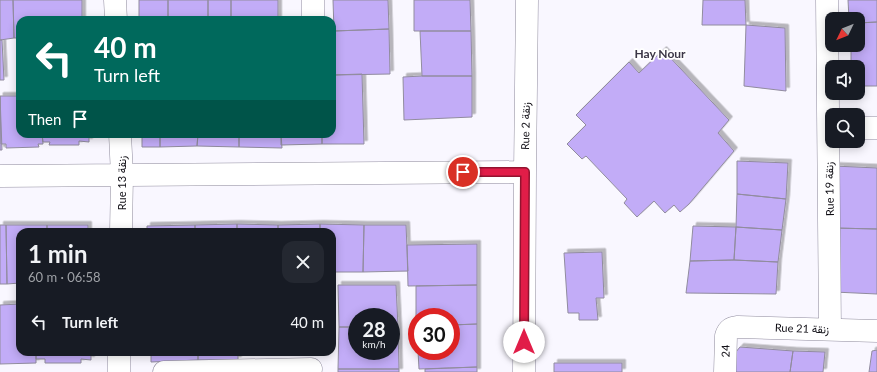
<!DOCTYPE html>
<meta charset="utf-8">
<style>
:root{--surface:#171b24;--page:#242831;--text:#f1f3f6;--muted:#9ea1a6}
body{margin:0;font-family:Lato,Vazirmatn,sans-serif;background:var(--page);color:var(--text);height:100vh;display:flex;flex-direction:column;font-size:15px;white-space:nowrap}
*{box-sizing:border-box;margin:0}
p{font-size:13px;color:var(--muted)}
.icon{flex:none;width:22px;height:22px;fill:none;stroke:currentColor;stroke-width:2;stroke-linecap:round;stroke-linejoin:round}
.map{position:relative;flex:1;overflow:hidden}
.side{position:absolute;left:16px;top:228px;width:320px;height:128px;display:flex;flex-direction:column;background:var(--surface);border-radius:12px;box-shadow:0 2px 10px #0003}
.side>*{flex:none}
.guide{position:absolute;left:16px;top:16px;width:320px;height:122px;border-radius:12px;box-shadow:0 2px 10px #0003;background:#00695c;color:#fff;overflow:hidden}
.needle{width:26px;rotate:227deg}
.controls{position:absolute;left:825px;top:12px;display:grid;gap:8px}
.controls a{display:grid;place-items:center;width:40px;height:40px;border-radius:8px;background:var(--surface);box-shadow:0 2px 10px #0003;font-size:20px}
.speed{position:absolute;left:348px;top:308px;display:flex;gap:8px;font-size:20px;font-weight:700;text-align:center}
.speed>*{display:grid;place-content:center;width:52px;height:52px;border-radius:50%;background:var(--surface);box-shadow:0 2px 10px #0003;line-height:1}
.speed small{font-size:10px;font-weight:400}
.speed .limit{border:6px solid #d22;background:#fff;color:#111}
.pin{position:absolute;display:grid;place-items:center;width:34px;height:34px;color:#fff;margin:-17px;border:2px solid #fff;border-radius:50%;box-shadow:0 1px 4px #0007}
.me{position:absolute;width:44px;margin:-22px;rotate:0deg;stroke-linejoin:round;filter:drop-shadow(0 0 3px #0008)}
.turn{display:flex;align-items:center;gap:14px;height:84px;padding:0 12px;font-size:18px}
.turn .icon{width:52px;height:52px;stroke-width:2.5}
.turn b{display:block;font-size:28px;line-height:34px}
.then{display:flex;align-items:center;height:38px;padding:0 12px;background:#0003;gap:8px;font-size:15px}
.round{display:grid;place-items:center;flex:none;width:42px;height:42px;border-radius:12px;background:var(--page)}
.head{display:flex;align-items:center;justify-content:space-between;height:68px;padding:0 12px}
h1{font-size:24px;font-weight:700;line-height:30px}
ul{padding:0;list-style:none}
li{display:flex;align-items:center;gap:12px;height:52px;padding:0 12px}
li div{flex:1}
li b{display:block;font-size:15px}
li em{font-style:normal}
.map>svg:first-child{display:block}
.building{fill:#c2acf7;stroke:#918c9e;filter:url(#shadow)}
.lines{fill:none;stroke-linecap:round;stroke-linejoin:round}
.street-casing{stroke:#908c9e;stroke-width:23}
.street{stroke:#fff;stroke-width:22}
.route-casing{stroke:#92132f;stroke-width:10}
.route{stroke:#e11d48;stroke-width:7}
.labels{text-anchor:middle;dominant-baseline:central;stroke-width:3.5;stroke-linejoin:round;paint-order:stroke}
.street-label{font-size:11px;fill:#0f0d14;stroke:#fff}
.neighbourhood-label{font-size:12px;font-weight:bold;fill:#3b3646;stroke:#fff}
</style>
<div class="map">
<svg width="877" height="372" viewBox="0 0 877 372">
<defs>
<filter id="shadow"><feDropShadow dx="3.5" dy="-3.5" stdDeviation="0" flood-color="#0004"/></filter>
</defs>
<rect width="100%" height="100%" fill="#f9f7ff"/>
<path class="building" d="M 0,0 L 13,0 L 14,38 L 0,40 Z
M 13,0 L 82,0 L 82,20 L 20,20 L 20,38 L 14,38 Z
M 139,0 L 168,0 L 168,20 L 139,20 Z
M 168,0 L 208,0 L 208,20 L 168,20 Z
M 208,0 L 231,0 L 231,20 L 208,20 Z
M 231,0 L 278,0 L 278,20 L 231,20 Z
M 333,0 L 388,0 L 389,29 L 334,31 Z
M 414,0 L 470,0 L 471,31 L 414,31 Z
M 703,0 L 745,0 L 746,25 L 702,25 Z
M 848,0 L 877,0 L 877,22 L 858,23 L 858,19 L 849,19 Z
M 877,22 L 877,86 L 858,86 L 858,67 L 851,67 L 851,45 L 858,45 L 858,23 Z
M 746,25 L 785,28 L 786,91 L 744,86 Z
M 389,29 L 390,74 L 335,75 L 334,31 Z
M 420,31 L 471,31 L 472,76 L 422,76 Z
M 0,40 L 2,40 L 4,80 L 0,80 Z
M 663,50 L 729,120 L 718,133 L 734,151 L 689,204 L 680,212 L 674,205 L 665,213 L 654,201 L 637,217 L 624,203 L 627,199 L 586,156 L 582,159 L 567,144 L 586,125 L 576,115 L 629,62 L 639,73 Z
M 362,74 L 364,144 L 322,144 L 322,134 L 332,134 L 332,75 Z
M 422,76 L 472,76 L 472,117 L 404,120 L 403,77 Z
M 0,96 L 20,96 L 20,134 L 42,134 L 43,144 L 38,144 L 39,147 L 6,148 L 6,144 L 1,144 Z
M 0,96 L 2,150 L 0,150 Z
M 42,134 L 89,134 L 89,142 L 79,141 L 79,145 L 49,145 L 50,142 L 43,142 Z
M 142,134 L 160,134 L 160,147 L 142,147 Z
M 160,134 L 198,134 L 197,146 L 160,147 Z
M 198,134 L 239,134 L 239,147 L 197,146 Z
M 239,134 L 281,134 L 282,148 L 239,147 Z
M 281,134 L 322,134 L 322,144 L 281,145 Z
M 737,161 L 788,163 L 786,199 L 737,194 Z
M 834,166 L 877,168 L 877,229 L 834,228 Z
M 737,194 L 786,199 L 782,230 L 736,227 Z
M 237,224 L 278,225 L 278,232 L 237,232 Z
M 237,224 L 237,232 L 195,232 L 195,225 Z
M 320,224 L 320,232 L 278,232 L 278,225 Z
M 320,224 L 364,225 L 363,272 L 332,272 L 332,232 L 320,232 Z
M 0,225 L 6,225 L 7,284 L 0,284 Z
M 6,225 L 47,225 L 47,232 L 20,232 L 20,283 L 7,284 Z
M 47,225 L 88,225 L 88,232 L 47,232 Z
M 195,225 L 195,232 L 147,232 L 147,226 Z
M 364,225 L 406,225 L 408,271 L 363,272 Z
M 693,226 L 736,227 L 734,260 L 690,261 Z
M 736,227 L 782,230 L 778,262 L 734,260 Z
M 834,228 L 877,229 L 877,294 L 834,292 Z
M 477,244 L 477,285 L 408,286 L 407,245 Z
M 602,252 L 604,298 L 596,298 L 598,320 L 579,320 L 579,313 L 568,313 L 564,253 Z
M 734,260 L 778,262 L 776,294 L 686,293 L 690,261 Z
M 338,285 L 396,285 L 398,327 L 391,327 L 391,317 L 357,317 L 357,327 L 339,327 Z
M 477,285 L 477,324 L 451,325 L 451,317 L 417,317 L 416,326 L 416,286 Z
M 20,304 L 20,352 L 36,352 L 36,363 L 0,364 L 0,305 Z
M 477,324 L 477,367 L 419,369 L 418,351 L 451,351 L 451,325 Z
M 339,327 L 357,327 L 357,351 L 391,351 L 391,327 L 398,327 L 399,369 L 338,369 Z
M 740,347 L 793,351 L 790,372 L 731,372 L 731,358 Z
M 877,350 L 877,372 L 869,372 L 872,351 Z
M 793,351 L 825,352 L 823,372 L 790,372 Z
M 36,352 L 91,352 L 91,360 L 81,359 L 81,363 L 45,363 L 45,359 L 36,359 Z
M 151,352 L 198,352 L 198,360 L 151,362 Z
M 198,352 L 238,352 L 238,360 L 198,360 Z
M 554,363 L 622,363 L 622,372 L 554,372 Z
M 477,367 L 477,372 L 425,372 L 425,369 Z
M 338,369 L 399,369 L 399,372 L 338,372 Z"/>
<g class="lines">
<g class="street-casing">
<path id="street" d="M 115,0 L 116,20
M 313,0 L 313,20
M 827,0 L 830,329
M 858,128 L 877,128
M 120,134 L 122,175 L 121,232
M 0,176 L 525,172
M 119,372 L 119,352
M 164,372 L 311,369
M 524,372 L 525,172 L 527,0
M 725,372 L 726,336 C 728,329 731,328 738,327 L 877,331"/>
</g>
<use href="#street" class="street"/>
</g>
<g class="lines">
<g class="route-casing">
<path id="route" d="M 463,172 L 525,172 L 524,342"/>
</g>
<use href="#route" class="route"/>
</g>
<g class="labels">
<g class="street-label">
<text transform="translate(525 126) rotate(-89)">Rue 2 زنقة</text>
<text transform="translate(121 183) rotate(-90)">Rue 13 زنقة</text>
<text transform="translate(829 189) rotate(-91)">Rue 19 زنقة</text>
<text transform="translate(802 328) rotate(2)">Rue 21 زنقة</text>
<text transform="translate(725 351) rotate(-89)">24</text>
</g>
<g class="neighbourhood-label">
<text x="660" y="53">Hay Nour</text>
</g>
</g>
</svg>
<div class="controls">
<a><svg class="needle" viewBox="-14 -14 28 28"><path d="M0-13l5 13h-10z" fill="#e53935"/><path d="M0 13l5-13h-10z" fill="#9ea1a6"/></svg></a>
<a><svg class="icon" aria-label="sound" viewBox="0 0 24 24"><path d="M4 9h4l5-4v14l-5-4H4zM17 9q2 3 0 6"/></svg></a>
<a><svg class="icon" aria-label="search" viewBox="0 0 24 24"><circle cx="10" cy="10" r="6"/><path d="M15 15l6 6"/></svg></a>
</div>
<div class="speed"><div>28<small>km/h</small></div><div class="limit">30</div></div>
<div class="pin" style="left:463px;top:172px;background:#d93025"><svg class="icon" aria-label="arrive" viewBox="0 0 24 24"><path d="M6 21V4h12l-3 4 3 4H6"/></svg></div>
<svg class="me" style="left:524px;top:342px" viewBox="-20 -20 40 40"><circle r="19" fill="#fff"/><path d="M0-13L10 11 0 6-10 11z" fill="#e11d48"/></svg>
<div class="guide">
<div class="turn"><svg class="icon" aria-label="left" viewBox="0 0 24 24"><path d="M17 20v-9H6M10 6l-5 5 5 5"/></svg><div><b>40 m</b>Turn left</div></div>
<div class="then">Then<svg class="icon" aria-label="arrive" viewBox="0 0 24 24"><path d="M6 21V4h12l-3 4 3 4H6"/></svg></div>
</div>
<section class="side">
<div class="head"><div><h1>1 min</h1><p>60 m · 06:58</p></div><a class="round"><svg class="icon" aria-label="close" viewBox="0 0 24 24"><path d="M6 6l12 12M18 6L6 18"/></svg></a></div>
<ul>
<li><svg class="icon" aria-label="left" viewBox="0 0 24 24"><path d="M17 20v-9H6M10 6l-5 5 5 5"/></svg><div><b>Turn left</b></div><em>40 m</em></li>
</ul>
</section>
</div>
